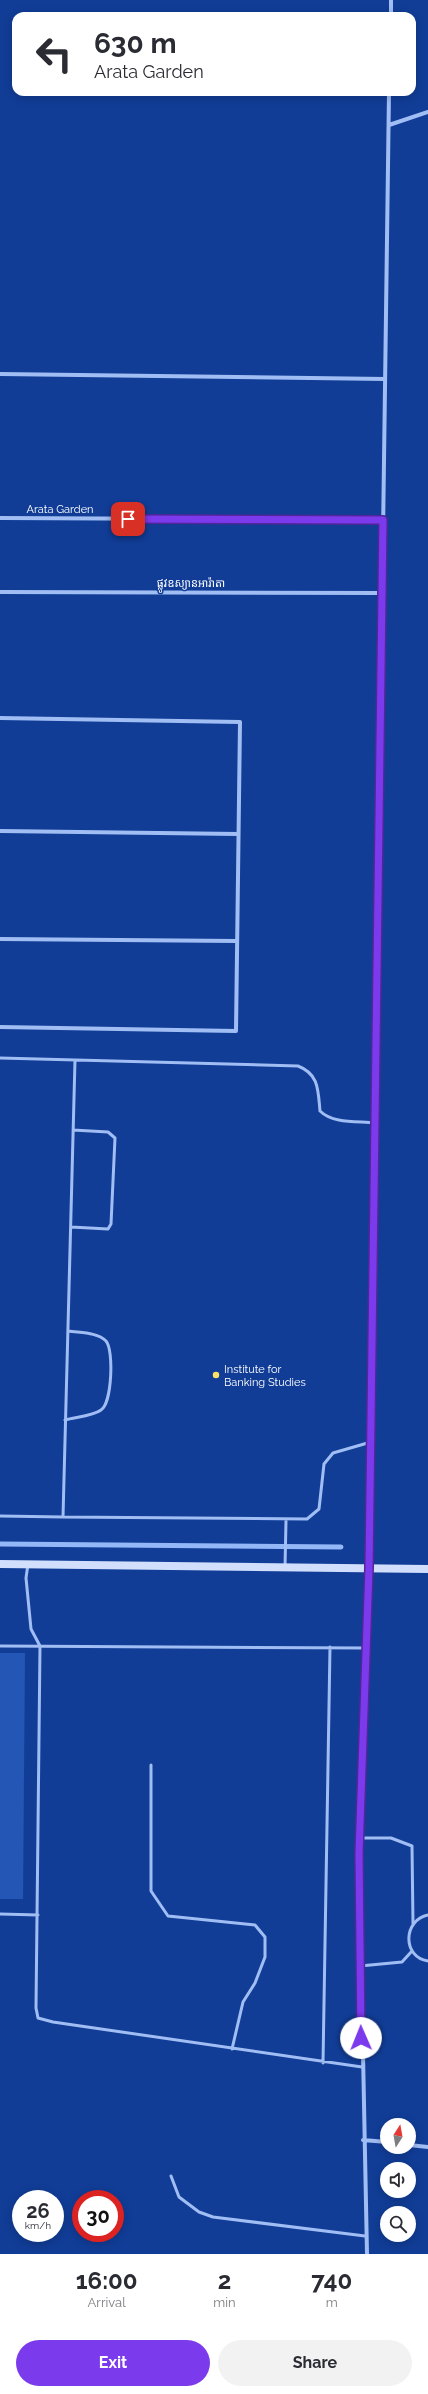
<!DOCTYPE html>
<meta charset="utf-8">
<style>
:root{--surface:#fff;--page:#f2f2f3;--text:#2b2b33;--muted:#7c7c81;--accent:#7c3aed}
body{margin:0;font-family:Raleway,"Noto Sans Khmer",sans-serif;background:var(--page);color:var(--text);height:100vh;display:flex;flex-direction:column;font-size:15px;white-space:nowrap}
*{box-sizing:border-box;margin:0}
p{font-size:13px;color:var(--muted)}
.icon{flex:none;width:22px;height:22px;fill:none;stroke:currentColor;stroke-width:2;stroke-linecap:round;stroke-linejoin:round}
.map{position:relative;height:2254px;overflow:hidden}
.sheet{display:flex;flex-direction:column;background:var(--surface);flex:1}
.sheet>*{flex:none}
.hud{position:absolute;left:12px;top:12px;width:404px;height:84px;border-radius:12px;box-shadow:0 2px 10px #0003;background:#fff;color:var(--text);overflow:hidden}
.needle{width:26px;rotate:11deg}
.tools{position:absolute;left:380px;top:2118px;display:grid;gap:8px}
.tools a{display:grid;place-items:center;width:36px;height:36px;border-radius:50%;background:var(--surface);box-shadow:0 2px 10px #0003;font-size:20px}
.speed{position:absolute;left:12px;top:2190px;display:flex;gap:8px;font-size:20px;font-weight:700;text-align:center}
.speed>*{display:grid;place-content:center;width:52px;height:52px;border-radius:50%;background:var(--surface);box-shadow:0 2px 10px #0003;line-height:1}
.speed small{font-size:10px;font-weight:400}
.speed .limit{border:6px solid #d22;background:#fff;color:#111}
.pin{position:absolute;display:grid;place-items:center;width:34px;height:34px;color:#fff;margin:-17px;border-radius:8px;box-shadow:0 2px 6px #0006}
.me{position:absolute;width:44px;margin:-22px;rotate:359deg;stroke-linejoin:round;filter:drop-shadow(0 0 3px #0008)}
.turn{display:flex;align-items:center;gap:14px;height:84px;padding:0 16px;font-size:18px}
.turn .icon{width:52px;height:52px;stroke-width:2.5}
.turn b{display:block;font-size:28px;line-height:34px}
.eta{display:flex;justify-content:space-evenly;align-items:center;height:68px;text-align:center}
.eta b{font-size:24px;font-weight:700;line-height:28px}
.primary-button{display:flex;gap:8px;margin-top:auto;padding:8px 16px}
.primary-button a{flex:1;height:46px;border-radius:24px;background:var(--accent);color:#fff;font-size:16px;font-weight:700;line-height:46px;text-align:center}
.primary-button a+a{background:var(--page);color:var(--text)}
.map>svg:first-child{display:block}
.green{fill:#2456b6}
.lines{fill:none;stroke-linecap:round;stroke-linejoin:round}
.stream{stroke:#93b7f7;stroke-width:5}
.lane{stroke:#a1bef4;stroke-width:3}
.street{stroke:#a1bef4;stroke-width:4}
.secondary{stroke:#d1dffd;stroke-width:8}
.route-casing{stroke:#51269a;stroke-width:10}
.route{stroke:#7c3aed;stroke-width:7}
.poi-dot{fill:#ffe364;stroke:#113d97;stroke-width:1.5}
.labels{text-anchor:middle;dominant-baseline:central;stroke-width:3;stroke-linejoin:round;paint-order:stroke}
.street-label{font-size:11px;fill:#fff;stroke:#113d97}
.poi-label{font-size:11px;fill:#fff;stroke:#113d97;text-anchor:start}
</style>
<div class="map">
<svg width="428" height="2254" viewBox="0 0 428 2254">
<rect width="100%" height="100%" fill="#113d97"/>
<path class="green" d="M 0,1653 L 25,1653 L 23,1899 L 0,1899 Z"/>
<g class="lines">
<path class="stream" d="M 0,1544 L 341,1547"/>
<path class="lane" d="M 0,1058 L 298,1066 C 319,1074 318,1090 320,1111 C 333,1124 358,1121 375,1123
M 75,1060 L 63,1517 L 307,1519 L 319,1509 L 324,1464 L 333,1453 L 371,1442
M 71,1227 L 108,1229 L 111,1224 L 115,1138 L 108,1132 L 73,1130
M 65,1420 C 76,1417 93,1416 101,1410 C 112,1403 114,1350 106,1341 C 97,1332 80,1333 68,1331
M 0,1516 L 63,1517
M 28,1564 L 26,1578 L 31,1629 L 40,1646 L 36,2008 L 38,2018 L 53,2022 L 362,2067
M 285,1567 L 286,1521
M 0,1646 L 366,1648
M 151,1765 L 151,1891 L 168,1916 L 255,1925 L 265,1937 L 265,1957 L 255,1983 L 243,2002 L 232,2049
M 359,1838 L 391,1838 L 412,1846 L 413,1924
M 0,1914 L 38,1915
M 428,1915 C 403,1920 402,1957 428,1961
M 360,1966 L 402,1962 L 412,1951
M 323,2063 L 330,1647
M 171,2176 L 179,2197 L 199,2212 L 213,2217 L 365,2236"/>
<path class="street" d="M 391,16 L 391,0
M 389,125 L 428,112
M 0,374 L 385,379
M 0,518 L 383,520
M 0,592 L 382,593
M 0,718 L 240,722 L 236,1031 L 0,1027
M 0,831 L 238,834
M 0,939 L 237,941
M 363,2140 L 387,2142
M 409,2145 L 428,2147
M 367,2254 L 359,1853 L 369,1568 L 389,92"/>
<path class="secondary" d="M 0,1564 L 428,1569"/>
</g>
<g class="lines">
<g class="route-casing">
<path id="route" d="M 128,519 L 383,520 L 369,1568 L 359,1853 L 361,2038"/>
</g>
<use href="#route" class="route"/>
</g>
<circle class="poi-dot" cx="216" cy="1375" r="4"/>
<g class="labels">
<g class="street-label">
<text x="60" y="509">Arata Garden</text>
<text x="191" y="583">ផ្លូវឧស្យានអារ៉ាតា</text>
</g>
<g class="poi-label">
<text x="224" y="1369">Institute for<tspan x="224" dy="13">Banking Studies</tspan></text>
</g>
</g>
</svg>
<div class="tools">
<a><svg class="needle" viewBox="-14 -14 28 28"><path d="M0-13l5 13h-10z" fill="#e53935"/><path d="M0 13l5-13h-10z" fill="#7c7c81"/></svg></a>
<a><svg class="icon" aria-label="sound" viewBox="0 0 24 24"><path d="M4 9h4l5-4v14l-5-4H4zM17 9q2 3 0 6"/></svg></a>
<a><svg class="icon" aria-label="search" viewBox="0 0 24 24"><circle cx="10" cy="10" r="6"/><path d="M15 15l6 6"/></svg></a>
</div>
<div class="speed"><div>26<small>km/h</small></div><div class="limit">30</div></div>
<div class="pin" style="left:128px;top:519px;background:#d93025"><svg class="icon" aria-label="arrive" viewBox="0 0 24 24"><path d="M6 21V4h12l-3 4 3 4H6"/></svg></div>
<svg class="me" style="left:361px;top:2038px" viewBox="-20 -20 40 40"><circle r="19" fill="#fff"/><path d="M0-13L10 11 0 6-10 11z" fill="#7c3aed"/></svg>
<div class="hud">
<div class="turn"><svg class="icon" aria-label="left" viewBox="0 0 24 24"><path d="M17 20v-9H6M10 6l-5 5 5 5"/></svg><div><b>630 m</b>Arata Garden</div></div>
</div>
</div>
<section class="sheet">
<div class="eta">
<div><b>16:00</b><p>Arrival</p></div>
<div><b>2</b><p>min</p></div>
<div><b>740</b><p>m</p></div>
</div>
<div class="primary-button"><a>Exit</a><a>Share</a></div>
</section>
